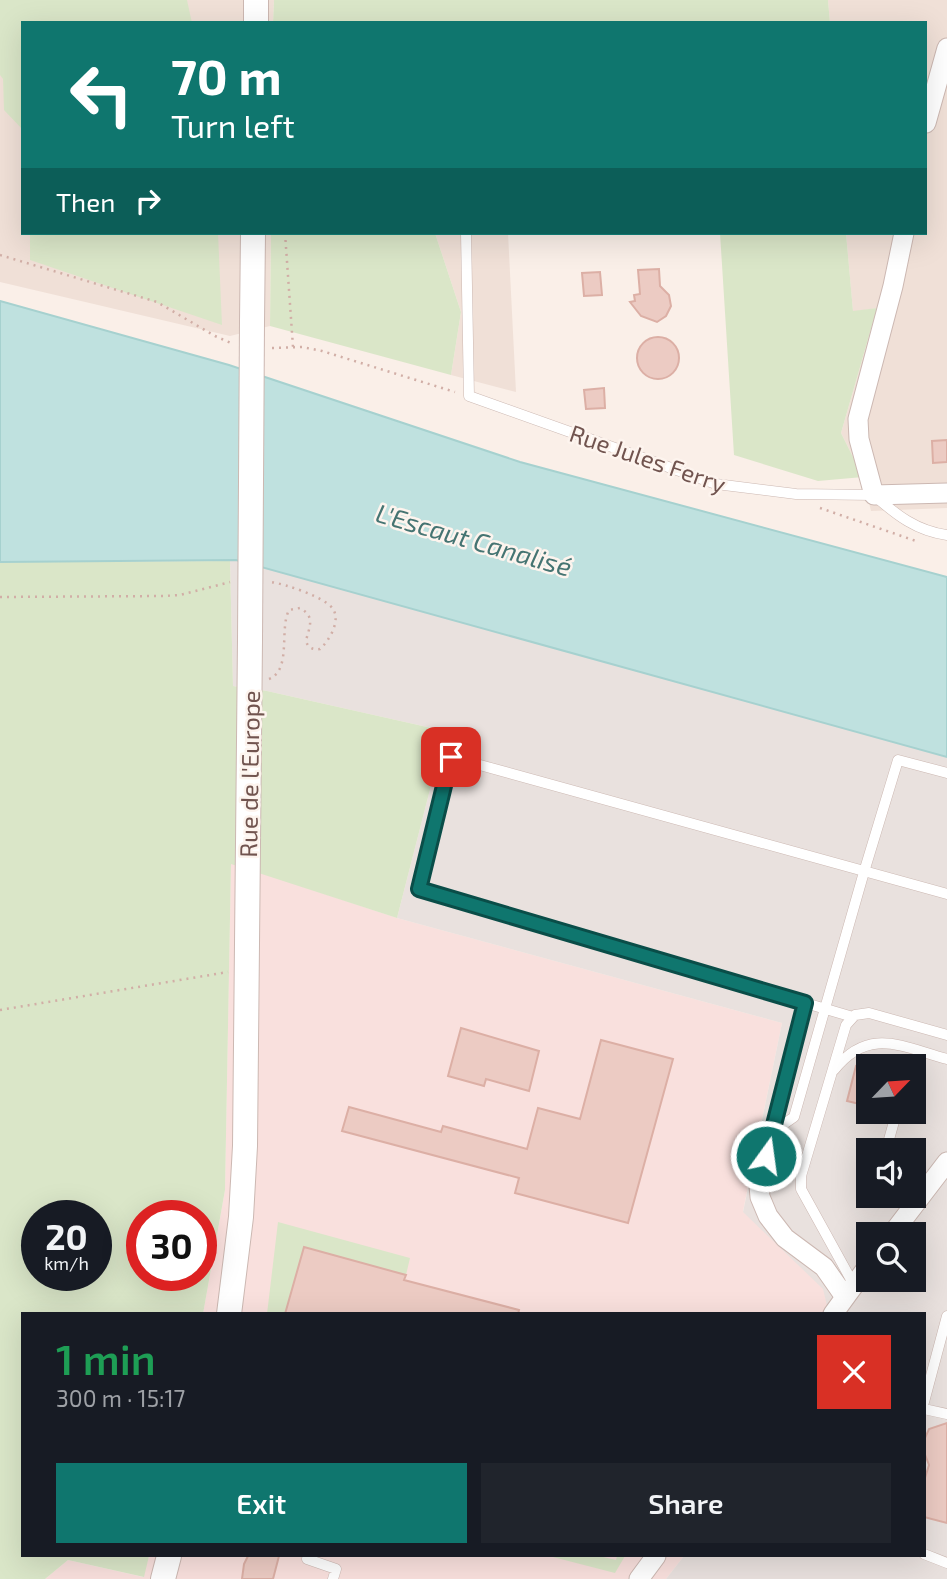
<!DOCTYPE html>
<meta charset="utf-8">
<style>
:root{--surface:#171b24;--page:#20242c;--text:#f1f3f6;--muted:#9ea1a6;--accent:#0f766e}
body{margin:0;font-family:"Exo 2",sans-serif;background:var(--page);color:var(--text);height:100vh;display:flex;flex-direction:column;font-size:26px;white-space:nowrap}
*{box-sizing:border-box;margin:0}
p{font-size:23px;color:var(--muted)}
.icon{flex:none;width:38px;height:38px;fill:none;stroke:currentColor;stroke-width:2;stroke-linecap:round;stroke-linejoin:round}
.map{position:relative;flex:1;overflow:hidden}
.panel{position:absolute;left:21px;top:1312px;width:905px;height:245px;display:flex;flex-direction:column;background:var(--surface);border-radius:0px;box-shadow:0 7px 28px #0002}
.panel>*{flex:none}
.top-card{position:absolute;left:21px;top:21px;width:906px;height:214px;border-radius:0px;box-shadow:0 7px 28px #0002;background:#0f766e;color:#fff;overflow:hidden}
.needle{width:46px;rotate:65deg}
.fabs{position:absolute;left:856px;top:1054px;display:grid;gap:14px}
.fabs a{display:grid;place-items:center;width:70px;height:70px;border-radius:0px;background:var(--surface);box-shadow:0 7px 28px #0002;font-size:35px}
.speed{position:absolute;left:21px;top:1200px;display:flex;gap:14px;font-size:35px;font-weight:700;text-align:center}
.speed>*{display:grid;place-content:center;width:91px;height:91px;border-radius:50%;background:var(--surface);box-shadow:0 7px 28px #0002;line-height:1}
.speed small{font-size:18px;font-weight:400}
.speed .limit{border:10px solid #d22;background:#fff;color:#111}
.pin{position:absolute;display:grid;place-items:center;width:60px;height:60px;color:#fff;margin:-30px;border-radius:14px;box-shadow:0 4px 10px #0006}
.me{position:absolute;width:77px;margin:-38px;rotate:14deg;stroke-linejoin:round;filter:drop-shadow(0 0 5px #0008)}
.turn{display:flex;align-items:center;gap:24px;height:147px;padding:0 35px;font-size:32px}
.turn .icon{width:91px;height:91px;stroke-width:2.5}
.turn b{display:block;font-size:49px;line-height:60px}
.then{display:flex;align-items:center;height:66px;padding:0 35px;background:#0003;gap:14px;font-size:26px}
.round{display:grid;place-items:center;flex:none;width:74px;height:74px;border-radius:0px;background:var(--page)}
.head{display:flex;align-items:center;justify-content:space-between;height:119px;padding:0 35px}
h1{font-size:42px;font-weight:600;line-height:52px;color:#1e9e55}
.primary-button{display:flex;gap:14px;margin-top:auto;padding:14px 35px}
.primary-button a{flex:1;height:80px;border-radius:0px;background:var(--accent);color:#fff;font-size:28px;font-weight:600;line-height:80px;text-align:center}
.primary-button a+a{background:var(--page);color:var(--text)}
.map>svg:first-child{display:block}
.residential{fill:#f0e0d7}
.commercial{fill:#f9e0dd}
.industrial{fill:#e9e1de;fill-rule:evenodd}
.green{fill:#dae6c8;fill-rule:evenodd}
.water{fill:#bfe1df;stroke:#a6d1cf;stroke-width:2}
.building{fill:#eccbc3;stroke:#dcafa5;stroke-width:2}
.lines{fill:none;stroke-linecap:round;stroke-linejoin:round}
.service-casing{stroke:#ccb8b2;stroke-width:11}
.minor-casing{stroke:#ccb8b2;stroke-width:21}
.tertiary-casing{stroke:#ccb8b2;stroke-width:26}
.path{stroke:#d1aea6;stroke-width:2.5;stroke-dasharray:2 5;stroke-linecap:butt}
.service{stroke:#fff;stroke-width:10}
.minor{stroke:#fff;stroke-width:19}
.tertiary{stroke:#fff;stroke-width:24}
.tertiary-bridge-casing{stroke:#ccb8b2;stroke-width:26;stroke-linecap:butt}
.tertiary-bridge{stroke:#fff;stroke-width:24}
.route-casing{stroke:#0a4d48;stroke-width:18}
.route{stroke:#0f766e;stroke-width:12}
.labels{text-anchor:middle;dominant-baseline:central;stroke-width:5;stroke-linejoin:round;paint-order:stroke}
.street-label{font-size:24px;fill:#71544f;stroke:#fdf4ee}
.water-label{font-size:26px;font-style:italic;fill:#457472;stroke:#fdf4ee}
</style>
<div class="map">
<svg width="947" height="1579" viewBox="0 0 947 1579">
<rect width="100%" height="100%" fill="#faefe8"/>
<path class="residential" d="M 0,0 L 274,0 L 273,23 L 23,23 L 23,233 L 271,233 L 270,326 L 230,336 L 0,282 Z
M 828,0 L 947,0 L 947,508 L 871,511 L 863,477 L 841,433 L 877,308 L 853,312 L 846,233 L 926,233 L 926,23 L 830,23 Z
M 435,233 L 508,233 L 516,392 L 451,375 L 461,312 Z"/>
<path class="commercial" d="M 231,863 L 397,918 L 782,1023 L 743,1211 L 824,1289 L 829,1314 L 203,1314 L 225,1190 Z
M 149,1556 L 684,1556 L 666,1579 L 45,1579 L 68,1560 L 143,1577 Z"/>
<path class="industrial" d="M 236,560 L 947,757 L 947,1579 L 666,1579 L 684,1556 L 924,1556 L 924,1314 L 829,1314 L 823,1289 L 743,1212 L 782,1023 L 397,918 L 445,731 L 267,691 L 233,686 L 230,561 ZM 868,1066 L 914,1066 L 914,1111 L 868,1111 ZM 868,1150 L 914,1150 L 914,1195 L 868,1195 ZM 868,1234 L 914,1234 L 914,1279 L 868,1279 Z"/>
<path class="green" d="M 0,0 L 187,0 L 192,23 L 23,23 L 23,130 L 4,110 L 3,79 L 0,75 Z
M 274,0 L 828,0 L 830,23 L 273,23 Z
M 30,233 L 218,233 L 222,325 L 30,260 Z
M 271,233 L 435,233 L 461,312 L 451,375 L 270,326 Z
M 720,233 L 846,233 L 853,311 L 877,308 L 841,433 L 863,477 L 818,481 L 734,455 Z
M 230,561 L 233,686 L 267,691 L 445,731 L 397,918 L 231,864 L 225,1190 L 203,1314 L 23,1314 L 23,1556 L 149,1556 L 144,1577 L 68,1560 L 45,1579 L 0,1579 L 0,562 ZM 37,1216 L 96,1216 L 96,1276 L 37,1276 ZM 142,1216 L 201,1216 L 201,1276 L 142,1276 Z
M 278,1222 L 410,1258 L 406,1275 L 304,1247 L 285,1314 L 267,1314 Z
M 549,1556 L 599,1556 L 616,1560 L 617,1556 L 625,1556 L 615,1573 Z"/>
<path class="water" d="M 0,301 L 229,365 L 520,462 L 947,577 L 947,757 L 236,560 L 0,562 Z"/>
<path class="building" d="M 659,269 L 660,286 L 669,295 L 671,306 L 666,316 L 657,322 L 641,316 L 630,302 L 635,301 L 634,295 L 640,294 L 638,270 Z
M 600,272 L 602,295 L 584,296 L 582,273 Z
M637 358a21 21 0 1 1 42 0a21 21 0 1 1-42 0Z
M 604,388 L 605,408 L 586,409 L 584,390 Z
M 947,440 L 947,462 L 933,463 L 932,441 Z
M 461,1028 L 539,1051 L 529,1091 L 486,1079 L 484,1086 L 448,1076 Z
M 601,1040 L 673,1059 L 628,1223 L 515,1193 L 519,1178 L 342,1131 L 349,1107 L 441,1132 L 443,1126 L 527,1149 L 538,1108 L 580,1119 Z
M 856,1066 L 868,1069 L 868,1106 L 847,1101 Z
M 304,1247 L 406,1275 L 404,1280 L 519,1310 L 518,1314 L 285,1314 Z
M 947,1423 L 947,1523 L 924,1517 L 924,1481 L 929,1465 L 924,1452 L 924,1440 L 929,1429 Z
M 248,1556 L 279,1556 L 273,1579 L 242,1579 L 244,1564 Z"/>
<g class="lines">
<g class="service-casing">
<path id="service" d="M 466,233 L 469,396 L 716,484 L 796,494 L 874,495 C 896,515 917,531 947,535
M 853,1017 L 419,889 L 451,757 L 947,894
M 834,1070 C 869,1026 902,1047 947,1059
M 771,1133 L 794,1117 L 864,872 L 898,760 L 947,773
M 771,1133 L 805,1003
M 886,1150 L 897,1111
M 854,1285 L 801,1189 L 801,1176 L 846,1025 L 855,1015 L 869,1013 L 947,1035
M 924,1402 L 947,1316
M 924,1409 L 947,1414
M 924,1554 L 947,1563
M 307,1559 L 336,1569 L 333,1579"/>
</g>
<g class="minor-casing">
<path id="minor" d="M 926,123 L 947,48
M 904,233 L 893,286 L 858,419 L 859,439 L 874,495 L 947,493
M 771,1133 L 759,1185 L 760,1197 L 768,1216 L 785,1238 L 824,1267 L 845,1297
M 892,1234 L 947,1162
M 833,1314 L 868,1266
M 639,1579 L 656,1556"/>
</g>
<g class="tertiary-casing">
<path id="tertiary" d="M 256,23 L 256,0
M 252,322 L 253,233
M 229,1314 L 241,1217 L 245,1146 L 250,640
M 163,1579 L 169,1556"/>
</g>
<path class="path" d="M 285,233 L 293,347
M 0,255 L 157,302 L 215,336 L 231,343
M 272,348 L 302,347 L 322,351 L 455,392
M 820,508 L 916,541
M 0,597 L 164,596 L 180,595 L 230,582
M 269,679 C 292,670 279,629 289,610 L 300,608 C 316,617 309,627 306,641 C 308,648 313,650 320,649 C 329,641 341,621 333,609 C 325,597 285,584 271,582
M 0,1010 L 228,972"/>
<use href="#service" class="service"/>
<use href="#minor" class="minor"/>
<use href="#tertiary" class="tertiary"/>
<g class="tertiary-bridge-casing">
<path id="tertiary-bridge" d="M 250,640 L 252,322"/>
</g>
<use href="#tertiary-bridge" class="tertiary-bridge"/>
</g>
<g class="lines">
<g class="route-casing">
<path id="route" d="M 451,757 L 419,889 L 805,1003 L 766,1156"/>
</g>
<use href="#route" class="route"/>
</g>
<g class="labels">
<g class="street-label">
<text transform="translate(648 458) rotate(19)">Rue Jules Ferry</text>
<text transform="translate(249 774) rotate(-89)">Rue de l'Europe</text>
</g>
<g class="water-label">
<text transform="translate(474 539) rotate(16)">L'Escaut Canalisé</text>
</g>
</g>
</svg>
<div class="fabs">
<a><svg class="needle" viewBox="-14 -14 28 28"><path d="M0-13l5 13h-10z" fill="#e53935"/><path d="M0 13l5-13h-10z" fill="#9ea1a6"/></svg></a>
<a><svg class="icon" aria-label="sound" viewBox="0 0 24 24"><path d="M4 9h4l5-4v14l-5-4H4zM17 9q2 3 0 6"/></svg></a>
<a><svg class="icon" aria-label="search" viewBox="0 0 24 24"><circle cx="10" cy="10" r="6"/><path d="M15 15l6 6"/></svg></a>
</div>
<div class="speed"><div>20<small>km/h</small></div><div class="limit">30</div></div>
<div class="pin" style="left:451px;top:757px;background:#d93025"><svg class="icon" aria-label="arrive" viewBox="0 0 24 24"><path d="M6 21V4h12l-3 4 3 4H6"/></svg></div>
<svg class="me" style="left:766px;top:1156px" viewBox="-20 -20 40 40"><circle r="17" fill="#0f766e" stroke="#fff" stroke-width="3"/><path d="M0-11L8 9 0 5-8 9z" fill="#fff"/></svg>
<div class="top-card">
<div class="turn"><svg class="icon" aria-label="left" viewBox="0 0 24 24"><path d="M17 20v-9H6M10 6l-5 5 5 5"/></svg><div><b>70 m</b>Turn left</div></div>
<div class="then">Then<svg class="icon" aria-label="right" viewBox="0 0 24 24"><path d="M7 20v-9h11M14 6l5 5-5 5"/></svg></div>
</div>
<section class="panel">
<div class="head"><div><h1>1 min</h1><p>300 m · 15:17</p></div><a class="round" style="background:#d93025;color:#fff"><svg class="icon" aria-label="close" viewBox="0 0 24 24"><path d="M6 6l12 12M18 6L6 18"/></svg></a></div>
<div class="primary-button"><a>Exit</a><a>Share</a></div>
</section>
</div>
